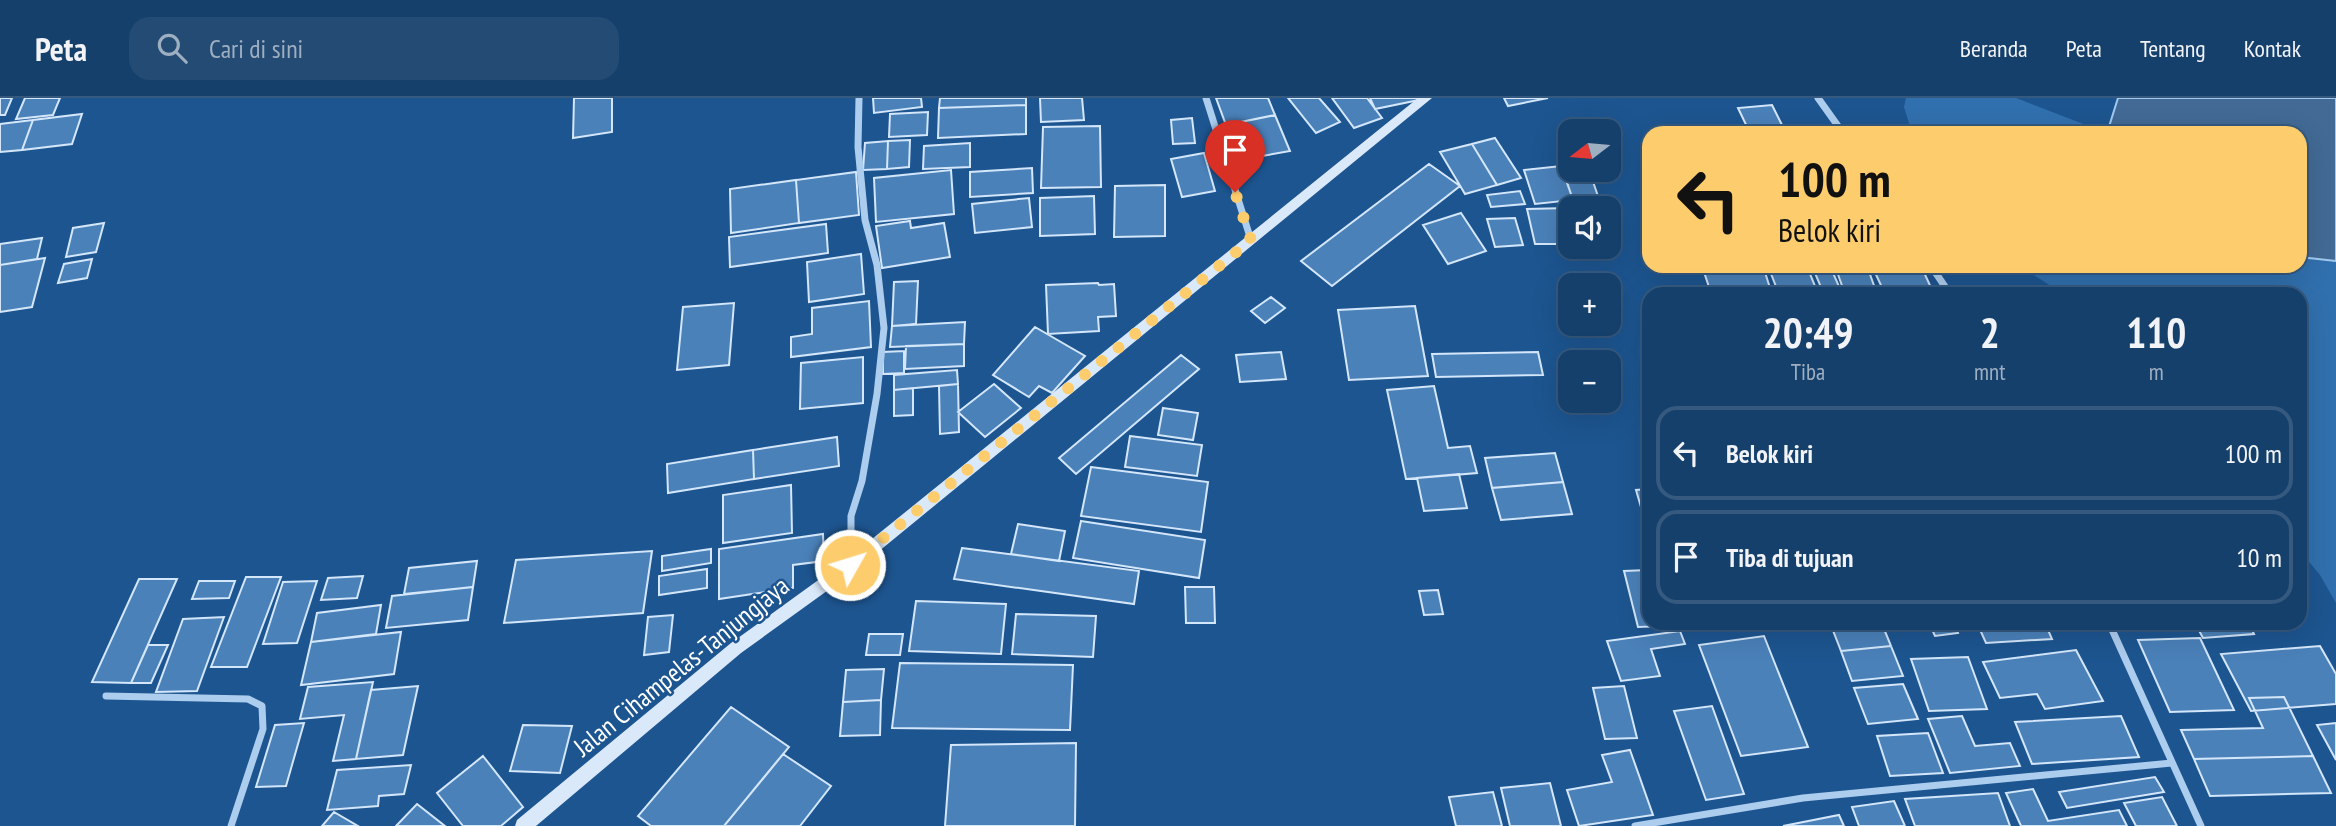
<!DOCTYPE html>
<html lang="id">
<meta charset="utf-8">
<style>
:root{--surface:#16406c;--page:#234b74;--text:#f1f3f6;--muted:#9eafc2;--line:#35597f}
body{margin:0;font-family:"PT Sans Narrow",sans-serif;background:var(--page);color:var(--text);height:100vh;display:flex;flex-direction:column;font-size:26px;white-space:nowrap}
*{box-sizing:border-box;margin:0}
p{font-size:23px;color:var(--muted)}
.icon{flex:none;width:38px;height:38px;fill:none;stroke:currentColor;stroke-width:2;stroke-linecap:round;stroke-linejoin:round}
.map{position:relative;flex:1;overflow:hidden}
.panel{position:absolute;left:1642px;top:189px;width:665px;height:343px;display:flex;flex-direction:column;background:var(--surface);border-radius:21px;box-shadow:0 7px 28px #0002,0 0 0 2px var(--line)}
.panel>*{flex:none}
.top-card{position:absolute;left:1642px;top:28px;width:665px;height:147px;border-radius:21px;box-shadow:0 7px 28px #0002,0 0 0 2px var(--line);background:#fdcc6c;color:#111;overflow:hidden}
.needle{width:46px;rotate:254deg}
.controls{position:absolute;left:1558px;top:21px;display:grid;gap:14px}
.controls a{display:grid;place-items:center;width:63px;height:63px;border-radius:14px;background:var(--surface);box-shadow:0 7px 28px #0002,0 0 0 2px var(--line);font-size:35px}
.pin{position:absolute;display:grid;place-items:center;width:60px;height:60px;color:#fff;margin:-72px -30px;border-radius:50% 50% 50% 0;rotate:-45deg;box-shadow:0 0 7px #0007}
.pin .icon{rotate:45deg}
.me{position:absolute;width:77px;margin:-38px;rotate:51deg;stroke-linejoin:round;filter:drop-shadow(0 0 5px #0008)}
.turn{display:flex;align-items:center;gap:24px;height:147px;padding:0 21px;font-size:32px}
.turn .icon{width:91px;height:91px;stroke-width:2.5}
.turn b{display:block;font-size:49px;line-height:60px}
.eta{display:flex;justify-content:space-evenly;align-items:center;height:119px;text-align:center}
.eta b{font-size:42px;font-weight:700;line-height:49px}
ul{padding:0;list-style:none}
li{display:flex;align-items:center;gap:21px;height:94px;margin:0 14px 10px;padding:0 7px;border:4px solid var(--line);border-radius:21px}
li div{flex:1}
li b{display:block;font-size:26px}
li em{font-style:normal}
header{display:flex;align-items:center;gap:42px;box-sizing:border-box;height:98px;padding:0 35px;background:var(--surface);border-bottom:2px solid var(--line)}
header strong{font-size:33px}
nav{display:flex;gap:38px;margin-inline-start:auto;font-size:24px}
.search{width:490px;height:63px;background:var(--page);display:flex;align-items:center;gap:18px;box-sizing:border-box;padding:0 24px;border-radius:21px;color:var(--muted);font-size:26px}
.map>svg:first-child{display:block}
.green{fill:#3170ae}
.water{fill:#426a94;stroke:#a1c9ef;stroke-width:2}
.building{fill:#4a81b9;stroke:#d3e6fa;stroke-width:2}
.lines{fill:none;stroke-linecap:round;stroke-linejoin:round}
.street{stroke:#adcdee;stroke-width:7}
.secondary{fill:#dae9fa;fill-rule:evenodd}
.route{stroke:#fdcc6c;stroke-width:12;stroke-dasharray:0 21.6}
.labels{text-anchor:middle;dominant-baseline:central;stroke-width:5;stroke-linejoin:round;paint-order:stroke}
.street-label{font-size:26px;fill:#fff;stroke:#1d5590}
</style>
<header>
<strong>Peta</strong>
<div class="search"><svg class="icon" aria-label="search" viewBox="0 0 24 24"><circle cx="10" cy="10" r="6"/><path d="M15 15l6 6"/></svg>Cari di sini</div>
<nav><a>Beranda</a><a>Peta</a><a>Tentang</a><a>Kontak</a></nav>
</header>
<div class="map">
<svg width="2336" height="728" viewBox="0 0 2336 728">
<rect width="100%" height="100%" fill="#1d5590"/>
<path class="green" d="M 1906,0 L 2016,0 L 2107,35 L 1912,35 L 1904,9 Z
M 2300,159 L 2336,163 L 2336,505 L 2320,477 L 2300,453 L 2300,196 L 2063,196 L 2020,168 L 2300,168 Z"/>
<path class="water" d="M 2118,0 L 2336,0 L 2336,163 L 2300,159 L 2300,35 L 2107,35 Z"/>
<path class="building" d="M 0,0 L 12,0 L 5,17 L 0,17 Z
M 25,0 L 60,0 L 53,17 L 16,21 Z
M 574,0 L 612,0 L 612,34 L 573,40 Z
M 873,0 L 921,0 L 922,9 L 874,15 Z
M 940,0 L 1026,0 L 1026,7 L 939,10 Z
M 1040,0 L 1082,0 L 1084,22 L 1041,24 Z
M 1216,0 L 1268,0 L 1275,17 L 1226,27 Z
M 1288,0 L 1319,0 L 1340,24 L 1316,35 Z
M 1332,0 L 1367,0 L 1382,20 L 1354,30 Z
M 1370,0 L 1418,0 L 1419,2 L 1375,11 Z
M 1504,0 L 1548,0 L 1508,8 Z
M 1026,7 L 1026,36 L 938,40 L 939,10 Z
M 1772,7 L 1783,29 L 1792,28 L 1796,35 L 1750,35 L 1738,10 Z
M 928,14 L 927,37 L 889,39 L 890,16 Z
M 82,16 L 72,46 L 22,52 L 33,22 Z
M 1275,17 L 1290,53 L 1240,62 L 1226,27 Z
M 1192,20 L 1195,45 L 1173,46 L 1171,22 Z
M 33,22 L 22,52 L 0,54 L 0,26 Z
M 1100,28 L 1101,89 L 1041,90 L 1043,29 Z
M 1495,40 L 1521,80 L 1497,87 L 1472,46 Z
M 910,42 L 909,69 L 887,71 L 888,43 Z
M 888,43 L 887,71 L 863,72 L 865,45 Z
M 970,45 L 970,69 L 923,71 L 924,48 Z
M 1472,46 L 1497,87 L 1465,96 L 1440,54 Z
M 1204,55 L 1215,93 L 1182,99 L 1171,61 Z
M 1429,66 L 1460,88 L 1332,188 L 1301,163 Z
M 1561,68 L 1573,102 L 1535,106 L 1524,72 Z
M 1032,70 L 1033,95 L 970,99 L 970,74 Z
M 951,72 L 954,116 L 876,124 L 874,80 Z
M 856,74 L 859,117 L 799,125 L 796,82 Z
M 1590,75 L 1599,101 L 1573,102 L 1565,78 Z
M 796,82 L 799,125 L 731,135 L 730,91 Z
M 1165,87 L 1165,138 L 1114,139 L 1115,88 Z
M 1520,93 L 1525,106 L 1491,109 L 1487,97 Z
M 1094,98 L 1095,136 L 1040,138 L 1040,100 Z
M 1029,100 L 1032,129 L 975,135 L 972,106 Z
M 1568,110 L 1570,146 L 1535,146 L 1527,111 Z
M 1461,115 L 1486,153 L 1448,166 L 1423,127 Z
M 1515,120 L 1523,147 L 1495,149 L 1487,121 Z
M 910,123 L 911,130 L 944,125 L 950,159 L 882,170 L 876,128 Z
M 104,125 L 96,154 L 66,159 L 73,130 Z
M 826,126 L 828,155 L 730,169 L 729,139 Z
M 42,140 L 37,161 L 0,167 L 0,146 Z
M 861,156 L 864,196 L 809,204 L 807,164 Z
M 45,160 L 32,209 L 0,214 L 0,167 Z
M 92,161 L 87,180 L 58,185 L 64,166 Z
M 1702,168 L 1763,168 L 1770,190 L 1710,192 Z
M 1768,168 L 1808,171 L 1815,188 L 1777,191 Z
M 1812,168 L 1830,168 L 1841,193 L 1823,194 Z
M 1835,168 L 1867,168 L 1877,196 L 1845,196 Z
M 1872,168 L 1921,168 L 1934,196 L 1885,196 Z
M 918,183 L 916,226 L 892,228 L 894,184 Z
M 1098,185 L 1099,187 L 1114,186 L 1116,218 L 1098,219 L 1099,233 L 1048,236 L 1046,187 Z
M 1271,199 L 1285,210 L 1265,225 L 1251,213 Z
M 869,203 L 871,249 L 791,259 L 791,239 L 812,236 L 812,210 Z
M 734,205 L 729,267 L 677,272 L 683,209 Z
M 1415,208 L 1428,278 L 1349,282 L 1338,212 Z
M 965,224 L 964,246 L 890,249 L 892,228 Z
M 1035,229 L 1085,258 L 1052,295 L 1039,288 L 1029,299 L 993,277 Z
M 964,246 L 964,268 L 905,271 L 906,248 Z
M 904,253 L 904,275 L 883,276 L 883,254 Z
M 1281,254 L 1286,281 L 1240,284 L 1236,257 Z
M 1538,254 L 1543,277 L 1436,279 L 1432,256 Z
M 1181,257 L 1199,271 L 1076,376 L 1059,360 Z
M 863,259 L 863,305 L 800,311 L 801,265 Z
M 957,272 L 958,286 L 894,292 L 894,277 Z
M 958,286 L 959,334 L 940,336 L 939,288 Z
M 994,286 L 1021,310 L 985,339 L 958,314 Z
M 1434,288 L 1448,350 L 1470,348 L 1477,375 L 1406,381 L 1387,292 Z
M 913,290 L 913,317 L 894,318 L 894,292 Z
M 1163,310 L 1198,315 L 1193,342 L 1158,337 Z
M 1130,338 L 1202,347 L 1197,378 L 1125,369 Z
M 837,339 L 839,368 L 754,381 L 753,352 Z
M 753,352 L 754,381 L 668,395 L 667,366 Z
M 1555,355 L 1563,384 L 1492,390 L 1485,360 Z
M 1091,369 L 1208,384 L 1201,434 L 1081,418 Z
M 1459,376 L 1467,410 L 1424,413 L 1417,380 Z
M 1563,384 L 1572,416 L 1501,422 L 1492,390 Z
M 791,387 L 792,435 L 723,445 L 723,397 Z
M 1648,391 L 1648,433 L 1636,392 Z
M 1081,423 L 1205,442 L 1199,480 L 1073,460 Z
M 1018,426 L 1065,433 L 1059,463 L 1011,456 Z
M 823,436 L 824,463 L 793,467 L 793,490 L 719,501 L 719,451 Z
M 962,450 L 1139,473 L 1134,506 L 954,481 Z
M 711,451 L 711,465 L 662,473 L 662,458 Z
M 652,453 L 643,515 L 504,525 L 516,462 Z
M 477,463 L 473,489 L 404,496 L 409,470 Z
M 707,471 L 707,490 L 659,497 L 659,478 Z
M 1648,472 L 1648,525 L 1719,526 L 1638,529 L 1624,473 Z
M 363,478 L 357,500 L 321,502 L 328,480 Z
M 246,479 L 281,479 L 247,569 L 211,569 Z
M 139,481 L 177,481 L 131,585 L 92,584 Z
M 199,483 L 235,483 L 229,500 L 192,501 Z
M 317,483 L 297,545 L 263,546 L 283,484 Z
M 473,489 L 468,522 L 386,530 L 392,498 Z
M 1185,489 L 1214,489 L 1215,525 L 1186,525 Z
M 1438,492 L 1443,516 L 1424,517 L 1419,493 Z
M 916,503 L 1006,506 L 1001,556 L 909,553 Z
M 381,507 L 376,536 L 311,544 L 317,515 Z
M 1016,516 L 1096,518 L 1093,559 L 1012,556 Z
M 673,517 L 669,554 L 644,557 L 648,519 Z
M 224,519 L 197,593 L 156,594 L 183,521 Z
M 1929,525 L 1954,525 L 1958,535 L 1935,538 Z
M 1977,525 L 2045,525 L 2052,541 L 1986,545 Z
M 2128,525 L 2194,525 L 2194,526 L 2130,528 Z
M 2195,525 L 2249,525 L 2254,536 L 2203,540 Z
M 1882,526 L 1891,548 L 1841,553 L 1832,530 Z
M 1680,533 L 1685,546 L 1651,551 L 1660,578 L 1621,583 L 1607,543 Z
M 401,534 L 394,576 L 301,587 L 311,544 Z
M 869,536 L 903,536 L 900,557 L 866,557 Z
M 1764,538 L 1808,649 L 1741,658 L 1699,547 Z
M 2200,540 L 2234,612 L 2170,614 L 2138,542 Z
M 148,547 L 168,547 L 151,585 L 131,585 Z
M 1891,548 L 1903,578 L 1852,583 L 1841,553 Z
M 2320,548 L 2336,576 L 2336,606 L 2251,613 L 2221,556 Z
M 2076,552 L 2103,603 L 2045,611 L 2037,596 L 2000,600 L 1983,564 Z
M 1968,559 L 1987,611 L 1929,613 L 1911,561 Z
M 900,565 L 1073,567 L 1070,632 L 892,630 Z
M 884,571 L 881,602 L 843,604 L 846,572 Z
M 373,584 L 356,661 L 333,663 L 344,617 L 300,621 L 308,589 Z
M 1903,586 L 1918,621 L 1868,626 L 1854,590 Z
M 418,588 L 403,657 L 356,661 L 371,592 Z
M 1624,588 L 1637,640 L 1605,641 L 1593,590 Z
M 2284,599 L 2313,658 L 2194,661 L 2181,632 L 2263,630 L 2249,600 Z
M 881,602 L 880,637 L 840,638 L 843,604 Z
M 1712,608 L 1744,696 L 1706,702 L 1674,613 Z
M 731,609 L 789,649 L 724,728 L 651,728 L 638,718 Z
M 1962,618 L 1975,648 L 2010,645 L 2020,668 L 1950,675 L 1928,621 Z
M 2121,618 L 2139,659 L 2032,666 L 2015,624 Z
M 304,625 L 286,688 L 256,689 L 275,627 Z
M 2336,625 L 2336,662 L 2317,627 Z
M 523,627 L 572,628 L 560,675 L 510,673 Z
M 1928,635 L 1943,675 L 1890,678 L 1877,638 Z
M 1076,645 L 1075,728 L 945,728 L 951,647 Z
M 1630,652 L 1653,717 L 1579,728 L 1567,692 L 1612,684 L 1602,657 Z
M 783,656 L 831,688 L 800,728 L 724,728 Z
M 483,658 L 523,709 L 501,728 L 463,728 L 437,695 Z
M 2313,658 L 2331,695 L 2210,698 L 2194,661 Z
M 411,667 L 404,696 L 379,698 L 378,708 L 327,712 L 337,672 Z
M 2155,679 L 2164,694 L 2067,710 L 2059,694 Z
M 1550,685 L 1561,728 L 1510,728 L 1501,690 Z
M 2033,691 L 2048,723 L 2119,712 L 2127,728 L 2021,728 L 2006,695 Z
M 1493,694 L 1502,728 L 1456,728 L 1449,699 Z
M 1998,695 L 2010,728 L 1915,728 L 1905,701 Z
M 2162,699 L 2177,728 L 2136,728 L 2124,705 Z
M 1894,703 L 1905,728 L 1859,728 L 1852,709 Z
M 417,706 L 445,728 L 396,728 Z
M 334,714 L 358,728 L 322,728 Z
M 1839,717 L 1844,728 L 1783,728 Z"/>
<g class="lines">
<path class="street" d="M 1206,0 L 1251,142
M 1818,0 L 1843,35
M 1931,168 L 1950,196
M 851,466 L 851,418 L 862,383 L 877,296 L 884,230 L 877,167 L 865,122 L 858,49 L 859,0
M 2109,525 L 2201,728
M 106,598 L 248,601 L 262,608 L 263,631 L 231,728
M 1635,728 L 1803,700 L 2172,665"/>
<path class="secondary" d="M 1418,0 L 1432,0 L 856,472 L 741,555 L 536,728 L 515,728 L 517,722 L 731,545 L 846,462 Z"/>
</g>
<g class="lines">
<path class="route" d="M 850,467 L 1251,142 L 1235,94"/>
</g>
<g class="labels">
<g class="street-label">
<text transform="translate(681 568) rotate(-39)">Jalan Cihampelas-Tanjungjaya</text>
</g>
</g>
</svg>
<div class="controls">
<a><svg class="needle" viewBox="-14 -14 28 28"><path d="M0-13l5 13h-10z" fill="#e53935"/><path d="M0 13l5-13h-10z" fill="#9eafc2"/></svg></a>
<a><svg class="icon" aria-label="sound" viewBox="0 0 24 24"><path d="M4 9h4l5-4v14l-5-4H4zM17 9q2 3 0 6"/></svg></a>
<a>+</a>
<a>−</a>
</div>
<div class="pin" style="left:1235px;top:94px;background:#d93025"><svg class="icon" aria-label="arrive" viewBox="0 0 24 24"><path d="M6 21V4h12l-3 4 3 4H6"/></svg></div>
<svg class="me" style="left:850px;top:467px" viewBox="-20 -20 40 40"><circle r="17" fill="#fdcc6c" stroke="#fff" stroke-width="3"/><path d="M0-11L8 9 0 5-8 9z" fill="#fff"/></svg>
<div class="top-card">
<div class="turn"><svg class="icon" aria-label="left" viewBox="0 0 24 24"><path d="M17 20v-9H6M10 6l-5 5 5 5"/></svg><div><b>100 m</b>Belok kiri</div></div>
</div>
<section class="panel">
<div class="eta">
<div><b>20:49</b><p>Tiba</p></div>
<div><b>2</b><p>mnt</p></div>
<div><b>110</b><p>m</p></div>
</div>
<ul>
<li><svg class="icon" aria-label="left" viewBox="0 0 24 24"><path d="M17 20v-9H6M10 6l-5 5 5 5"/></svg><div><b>Belok kiri</b></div><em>100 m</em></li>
<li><svg class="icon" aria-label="arrive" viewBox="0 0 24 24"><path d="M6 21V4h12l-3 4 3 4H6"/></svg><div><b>Tiba di tujuan</b></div><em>10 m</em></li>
</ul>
</section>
</div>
